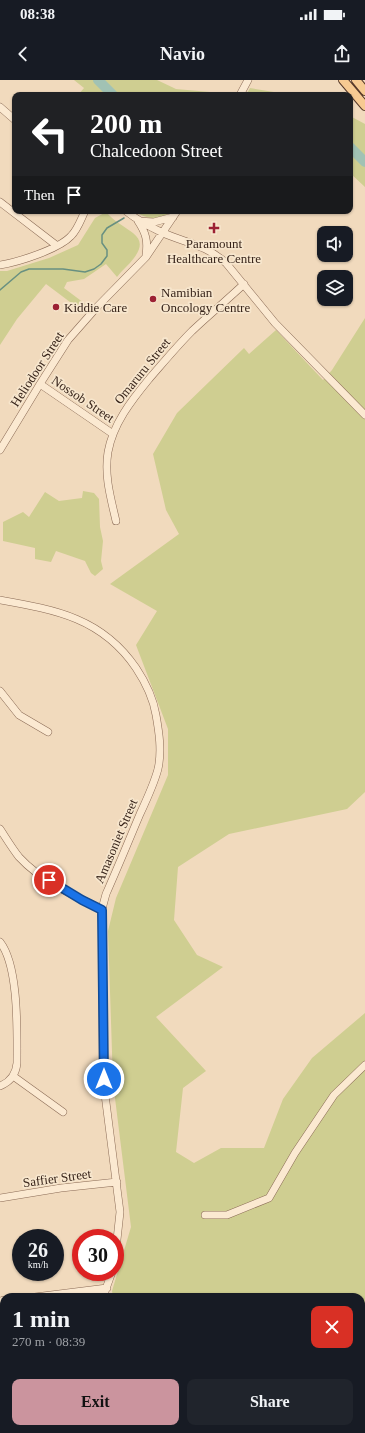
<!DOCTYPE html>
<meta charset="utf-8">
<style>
:root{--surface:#171b24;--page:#20242c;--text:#f1f3f6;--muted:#9ea1a6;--accent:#cb949e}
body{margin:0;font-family:"Times New Roman",serif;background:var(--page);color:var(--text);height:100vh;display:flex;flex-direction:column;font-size:15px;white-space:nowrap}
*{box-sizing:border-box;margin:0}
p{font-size:13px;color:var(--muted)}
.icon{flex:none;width:22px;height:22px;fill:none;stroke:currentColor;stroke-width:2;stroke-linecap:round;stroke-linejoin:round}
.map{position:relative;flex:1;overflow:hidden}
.panel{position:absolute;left:0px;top:1213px;width:365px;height:140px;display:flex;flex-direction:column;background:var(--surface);border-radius:12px 12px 0 0;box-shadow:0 1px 3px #0004}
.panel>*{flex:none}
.top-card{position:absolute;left:12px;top:12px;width:341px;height:122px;border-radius:8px;box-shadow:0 1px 3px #0004;background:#202124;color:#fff;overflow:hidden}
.controls{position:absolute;left:317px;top:146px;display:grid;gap:8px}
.controls a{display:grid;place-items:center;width:36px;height:36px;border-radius:8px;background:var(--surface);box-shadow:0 1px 3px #0004;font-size:20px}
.speed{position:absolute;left:12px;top:1149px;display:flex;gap:8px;font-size:20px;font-weight:700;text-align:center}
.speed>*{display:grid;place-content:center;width:52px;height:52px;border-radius:50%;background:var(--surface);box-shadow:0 1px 3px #0004;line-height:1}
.speed small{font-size:10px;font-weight:400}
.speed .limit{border:6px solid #d22;background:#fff;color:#111}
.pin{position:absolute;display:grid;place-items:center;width:34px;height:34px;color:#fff;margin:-17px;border:2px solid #fff;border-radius:50%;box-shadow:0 1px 4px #0007}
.me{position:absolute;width:44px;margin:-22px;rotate:0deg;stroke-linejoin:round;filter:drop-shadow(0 0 3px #0008)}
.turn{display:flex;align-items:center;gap:14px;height:84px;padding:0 12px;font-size:18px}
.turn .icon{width:52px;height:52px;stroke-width:2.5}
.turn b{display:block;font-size:28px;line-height:34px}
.then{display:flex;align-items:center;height:38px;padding:0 12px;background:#0003;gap:8px;font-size:15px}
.round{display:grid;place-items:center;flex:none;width:42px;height:42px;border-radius:8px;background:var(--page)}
.head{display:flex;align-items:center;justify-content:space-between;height:68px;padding:0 12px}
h1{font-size:24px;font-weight:700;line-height:30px}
.cta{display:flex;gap:8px;margin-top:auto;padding:8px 12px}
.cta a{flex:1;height:46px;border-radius:8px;background:var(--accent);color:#111;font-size:16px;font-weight:700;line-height:46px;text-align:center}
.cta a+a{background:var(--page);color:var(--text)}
.status{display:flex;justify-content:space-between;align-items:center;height:28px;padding:0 20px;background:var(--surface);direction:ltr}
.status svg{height:11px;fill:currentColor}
header{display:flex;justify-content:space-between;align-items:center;height:52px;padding:0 12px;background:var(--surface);font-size:18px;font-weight:700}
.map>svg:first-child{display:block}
.green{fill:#cfce91}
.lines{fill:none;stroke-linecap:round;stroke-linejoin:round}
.stream{stroke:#689081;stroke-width:1.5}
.river{stroke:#a1c2b4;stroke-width:10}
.minor-casing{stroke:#8a6a55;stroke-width:8}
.major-casing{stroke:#57392a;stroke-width:10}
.minor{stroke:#fbe9d1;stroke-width:7}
.major{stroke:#f7ca92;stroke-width:8}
.route-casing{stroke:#114b97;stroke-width:10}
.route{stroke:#1a73e8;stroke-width:7}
.poi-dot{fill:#9c2133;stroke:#f7e6cd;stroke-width:1.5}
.labels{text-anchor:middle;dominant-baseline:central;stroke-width:3.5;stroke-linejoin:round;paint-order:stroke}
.poi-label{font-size:13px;fill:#38251b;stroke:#f7e6cd;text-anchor:start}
.street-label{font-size:13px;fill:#38251b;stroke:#f7e6cd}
</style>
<div class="status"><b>08:38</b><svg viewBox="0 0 49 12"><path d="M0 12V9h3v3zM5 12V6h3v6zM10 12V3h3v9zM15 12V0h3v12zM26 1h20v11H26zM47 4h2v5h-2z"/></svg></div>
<header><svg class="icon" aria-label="back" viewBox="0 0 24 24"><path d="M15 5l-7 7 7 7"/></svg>Navio<svg class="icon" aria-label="share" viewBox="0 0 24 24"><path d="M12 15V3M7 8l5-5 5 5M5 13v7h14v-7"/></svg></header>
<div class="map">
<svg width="365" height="1353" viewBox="0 0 365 1353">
<rect width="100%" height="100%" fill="#f1dabd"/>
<path class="green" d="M 74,0 L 157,0 L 176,9 L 232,14 L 78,15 L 84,8 Z
M 250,8 L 292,15 L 246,15 Z
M 350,36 L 365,44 L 365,107 L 350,93 Z
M 135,131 L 171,131 C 168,133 165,136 163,137 C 154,140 142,137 135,131 Z
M 106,132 C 110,136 115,141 120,144 C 134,154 148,159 134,178 C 129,185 122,190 117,197 L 106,184 L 84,199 L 67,202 L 64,208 L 88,226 L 82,231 L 46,204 L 17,239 L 0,265 L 0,191 L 7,191 L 49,178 L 78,165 L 95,138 Z
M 365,238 L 365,712 L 347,729 L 229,754 L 178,787 L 174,840 L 197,875 L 223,887 L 156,937 L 206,991 L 183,1008 L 176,1072 L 194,1083 L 221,1068 L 264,1068 L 283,1019 L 312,978 L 365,933 L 365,1353 L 52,1353 L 60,1349 L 361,1349 L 361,1217 L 113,1217 L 112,1211 L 131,1147 L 113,1002 L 108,851 L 116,818 L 168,695 L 168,649 L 136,565 L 157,531 L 110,504 L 179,454 L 166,430 L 153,374 L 177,333 L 244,268 L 249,274 L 276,250 L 323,300 L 332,290 Z
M 83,411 L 94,413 L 99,419 L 100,447 L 103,461 L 101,481 L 103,489 L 95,496 L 91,493 L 85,481 L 56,471 L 51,482 L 35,479 L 35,468 L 3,461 L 3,442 L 23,432 L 29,437 L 45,412 L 59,421 L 82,418 Z"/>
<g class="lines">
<path class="stream" d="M 0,210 L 21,192 L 29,189 L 63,189 L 85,192 L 94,189 L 101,184 L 107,176 L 107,170 L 102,163 L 102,155 L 107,148 L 124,138"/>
<path class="river" d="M 98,0 L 113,15
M 350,67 L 365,82"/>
<g class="minor-casing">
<path id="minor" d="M 240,15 L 248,0
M 0,27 L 15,40
M 0,122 L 56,165
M 126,131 C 137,140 148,146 161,152 C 185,163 205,164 226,183 L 275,243 L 365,335
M 146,175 C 148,161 146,153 138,141 L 154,142 L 173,137
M 0,185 C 19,182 59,169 71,156 C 78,149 81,139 85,131
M 40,304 L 113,354
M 0,370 L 40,304 L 68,260 L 97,227 L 146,177 L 177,131
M 116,441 C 111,419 104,396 108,372 C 113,344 131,321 149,299 C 163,283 177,266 192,251 C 209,235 227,220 244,204
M 0,520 C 56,530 102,538 136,588 C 146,603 153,617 156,635 C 159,652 162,671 158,689 C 154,704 147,719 140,734 C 129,760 118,787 106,814 L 102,829 L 103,999 L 120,1132 L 115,1178
M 0,611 L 19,635 L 48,652
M 0,749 C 6,758 12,768 19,777 C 41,801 74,816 102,829
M 0,862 C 19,886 17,952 17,983 C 16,994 10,1002 0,1006
M 13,996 L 63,1032
M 0,1118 L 61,1108 L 117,1102
M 205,1135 L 227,1135 L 269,1118 L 295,1073 L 334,1015 L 365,985
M 35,1217 L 107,1208
M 103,1217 L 112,1192
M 0,1221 L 4,1220
M 0,1323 L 4,1322"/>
</g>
<g class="major-casing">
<path id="major" d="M 343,0 L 365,26
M 356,0 L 365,11"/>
</g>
<use href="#minor" class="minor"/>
<use href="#major" class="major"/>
</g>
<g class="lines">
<g class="route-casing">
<path id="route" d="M 49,800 L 82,820 L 102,830 L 104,999"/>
</g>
<use href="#route" class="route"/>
</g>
<g class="poi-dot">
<path d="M212 142h4v4h4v4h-4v4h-4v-4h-4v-4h4z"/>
<circle cx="153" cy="219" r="4"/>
<circle cx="56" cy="227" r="4"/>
</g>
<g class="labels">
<g class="poi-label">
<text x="214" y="163" text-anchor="middle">Paramount<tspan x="214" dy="15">Healthcare Centre</tspan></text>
<text x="161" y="212">Namibian<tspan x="161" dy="15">Oncology Centre</tspan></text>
<text x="64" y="227">Kiddie Care</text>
</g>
<g class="street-label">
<text transform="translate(37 289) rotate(-57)">Heliodoor Street</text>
<text transform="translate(142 291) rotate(-51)">Omaruru Street</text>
<text transform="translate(83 319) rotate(34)">Nossob Street</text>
<text transform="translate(116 761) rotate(-67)">Amasoniet Street</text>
<text transform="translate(57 1098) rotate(-8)">Saffier Street</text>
</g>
</g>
</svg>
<div class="controls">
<a><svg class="icon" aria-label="sound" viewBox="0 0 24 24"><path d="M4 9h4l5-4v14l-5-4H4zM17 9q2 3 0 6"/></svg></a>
<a><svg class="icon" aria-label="layers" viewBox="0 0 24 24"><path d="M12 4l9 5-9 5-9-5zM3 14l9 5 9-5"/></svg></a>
</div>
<div class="speed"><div>26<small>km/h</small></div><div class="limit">30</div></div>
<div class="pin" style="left:49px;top:800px;background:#d93025"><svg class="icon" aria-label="arrive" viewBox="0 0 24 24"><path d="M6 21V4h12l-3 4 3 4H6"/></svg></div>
<svg class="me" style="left:104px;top:999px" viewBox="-20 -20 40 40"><circle r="17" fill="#1a73e8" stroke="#fff" stroke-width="3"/><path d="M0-11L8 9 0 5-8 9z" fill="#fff"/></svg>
<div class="top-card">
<div class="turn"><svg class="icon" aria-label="left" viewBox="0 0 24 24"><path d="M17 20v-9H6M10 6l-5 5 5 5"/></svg><div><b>200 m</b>Chalcedoon Street</div></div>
<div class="then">Then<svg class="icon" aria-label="arrive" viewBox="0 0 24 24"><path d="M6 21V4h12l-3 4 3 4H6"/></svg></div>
</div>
<section class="panel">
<div class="head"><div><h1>1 min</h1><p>270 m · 08:39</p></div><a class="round" style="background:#d93025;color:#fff"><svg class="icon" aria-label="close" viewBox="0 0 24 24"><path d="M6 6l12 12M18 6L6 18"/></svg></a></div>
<div class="cta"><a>Exit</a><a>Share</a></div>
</section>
</div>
